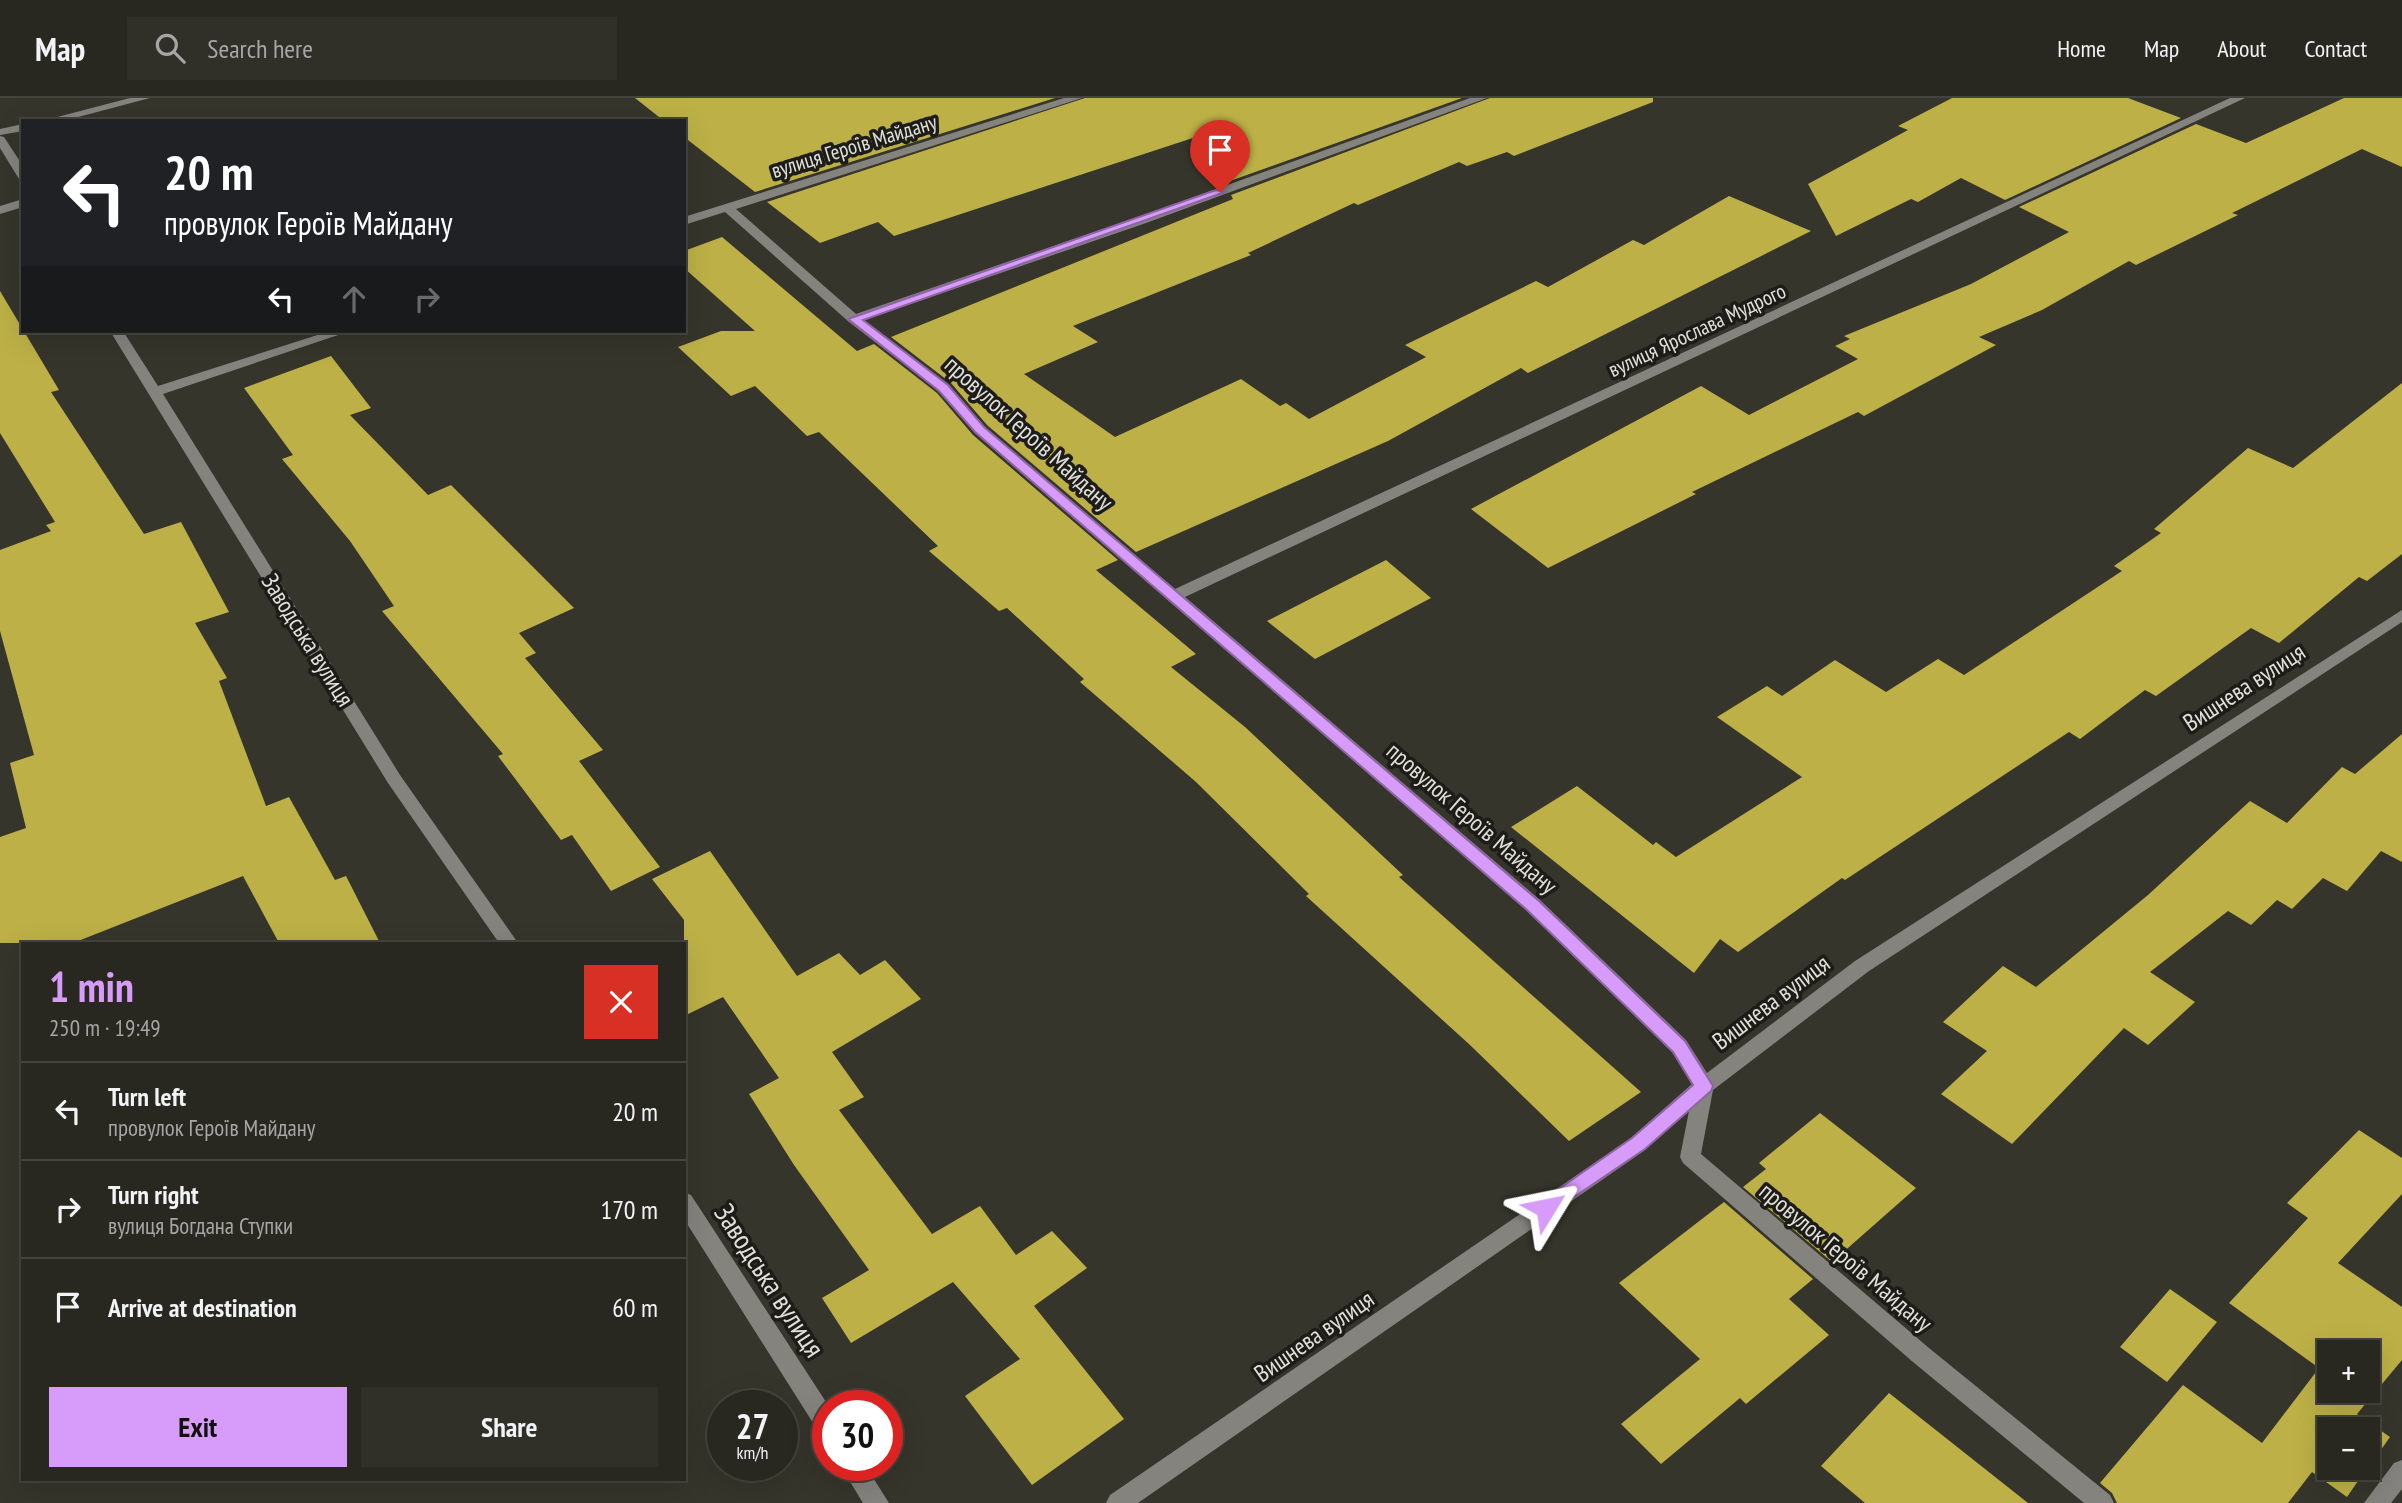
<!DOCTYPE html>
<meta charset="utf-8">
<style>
:root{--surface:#282820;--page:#303029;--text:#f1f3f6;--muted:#a5a6a5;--line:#44443e;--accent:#d79bf9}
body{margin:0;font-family:"PT Sans Narrow",sans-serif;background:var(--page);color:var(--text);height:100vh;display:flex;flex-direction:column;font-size:26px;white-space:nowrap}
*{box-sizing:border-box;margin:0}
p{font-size:23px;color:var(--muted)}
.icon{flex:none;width:38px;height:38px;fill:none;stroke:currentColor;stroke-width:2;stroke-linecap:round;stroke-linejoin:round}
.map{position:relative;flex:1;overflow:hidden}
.drawer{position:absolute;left:21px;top:844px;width:665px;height:539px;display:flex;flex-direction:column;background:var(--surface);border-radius:0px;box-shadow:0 7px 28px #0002,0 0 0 2px var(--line)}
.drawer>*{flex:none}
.hud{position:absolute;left:21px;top:21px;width:665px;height:214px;border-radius:0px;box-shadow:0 7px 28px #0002,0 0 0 2px var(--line);background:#202124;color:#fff;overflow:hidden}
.fabs{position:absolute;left:2317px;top:1242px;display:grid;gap:14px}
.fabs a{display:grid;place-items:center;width:63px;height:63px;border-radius:0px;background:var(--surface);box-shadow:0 7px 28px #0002,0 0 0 2px var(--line);font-size:35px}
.speed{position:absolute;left:707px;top:1292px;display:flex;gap:14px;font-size:35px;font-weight:700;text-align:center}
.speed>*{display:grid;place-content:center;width:91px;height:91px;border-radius:50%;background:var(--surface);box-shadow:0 7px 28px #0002,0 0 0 2px var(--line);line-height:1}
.speed small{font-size:18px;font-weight:400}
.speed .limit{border:10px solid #d22;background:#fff;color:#111}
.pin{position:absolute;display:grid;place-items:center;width:60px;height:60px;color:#fff;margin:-72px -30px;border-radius:50% 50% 50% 0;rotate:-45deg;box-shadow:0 0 7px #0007}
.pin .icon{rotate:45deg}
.me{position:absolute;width:77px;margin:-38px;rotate:55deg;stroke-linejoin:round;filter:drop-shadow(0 0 5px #0008)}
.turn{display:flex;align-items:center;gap:24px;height:147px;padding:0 28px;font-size:32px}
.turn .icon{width:91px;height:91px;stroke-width:2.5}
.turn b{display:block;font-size:49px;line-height:60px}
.lanes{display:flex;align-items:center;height:66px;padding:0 28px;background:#0003;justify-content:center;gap:35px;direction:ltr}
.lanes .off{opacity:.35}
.round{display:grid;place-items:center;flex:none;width:74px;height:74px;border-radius:0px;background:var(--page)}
.head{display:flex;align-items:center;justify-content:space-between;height:119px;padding:0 28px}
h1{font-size:42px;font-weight:800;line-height:52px;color:var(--accent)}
.cta{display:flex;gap:14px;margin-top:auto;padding:14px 28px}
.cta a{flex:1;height:80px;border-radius:0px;background:var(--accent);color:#111;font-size:28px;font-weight:800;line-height:80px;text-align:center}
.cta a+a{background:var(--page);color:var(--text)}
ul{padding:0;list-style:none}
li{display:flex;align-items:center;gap:21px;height:98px;padding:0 28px;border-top:2px solid var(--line)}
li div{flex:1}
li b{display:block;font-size:26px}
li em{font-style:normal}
header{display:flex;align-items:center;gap:42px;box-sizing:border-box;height:98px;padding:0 35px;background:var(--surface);border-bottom:2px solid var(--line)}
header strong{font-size:33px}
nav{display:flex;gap:38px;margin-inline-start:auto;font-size:24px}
.search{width:490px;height:63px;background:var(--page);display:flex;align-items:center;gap:18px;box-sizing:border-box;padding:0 24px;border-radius:0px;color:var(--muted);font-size:26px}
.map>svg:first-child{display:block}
.building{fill:#bcb046;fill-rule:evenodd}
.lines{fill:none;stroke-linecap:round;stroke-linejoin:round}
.minor{fill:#84837e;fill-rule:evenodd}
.route{fill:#d79bf9;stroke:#8c65a2;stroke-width:2}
.labels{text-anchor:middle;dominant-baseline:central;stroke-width:7;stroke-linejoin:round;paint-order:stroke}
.far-street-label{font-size:21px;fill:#e1e1da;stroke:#1d1c18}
.street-label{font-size:24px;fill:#e1e1da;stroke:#1d1c18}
.near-street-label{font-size:28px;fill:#e1e1da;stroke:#1d1c18}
</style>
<header>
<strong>Map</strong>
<div class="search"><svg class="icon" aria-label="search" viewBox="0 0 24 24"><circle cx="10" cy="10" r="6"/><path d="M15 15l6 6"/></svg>Search here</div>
<nav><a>Home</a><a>Map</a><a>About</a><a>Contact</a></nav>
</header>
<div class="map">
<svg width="2402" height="1405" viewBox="0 0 2402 1405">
<rect width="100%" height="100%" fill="#36352b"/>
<path class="building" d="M 635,0 L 1055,0 L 755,94 L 684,39 L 684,23 L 664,23 Z
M 1085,0 L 1462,0 L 1227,84 L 1208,35 L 894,138 L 878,124 L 820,145 L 767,104 Z
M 1490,0 L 1653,0 L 1653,4 L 1514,58 L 1507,54 L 1467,68 L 1459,64 L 1358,107 L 1354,105 L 1248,155 L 1251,157 L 1073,228 L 1098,244 L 1024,276 L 1115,339 L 1241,281 L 1280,308 L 1286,305 L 1309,321 L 1426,259 L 1405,247 L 1536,183 L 1548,189 L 1633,142 L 1644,147 L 1729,98 L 1811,133 L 1528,275 L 1521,270 L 1388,343 L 1136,454 L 987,327 L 951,285 L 891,239 L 1233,101 L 1231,97 Z
M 1952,0 L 2128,0 L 2181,20 L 2005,102 L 1961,80 L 1918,104 L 1911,101 L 1836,138 L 1808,86 L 1908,32 L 1898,28 Z
M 2344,0 L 2402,0 L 2402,69 L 2362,51 L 2232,115 L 2238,117 L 2136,167 L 2129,163 L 2042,212 L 1979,239 L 1996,247 L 1864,318 L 1858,314 L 1692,394 L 1696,396 L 1548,470 L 1471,411 L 1701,288 L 1749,317 L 1858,261 L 1835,248 L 1850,241 L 1844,238 L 1971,186 L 2069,134 L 2019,109 L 2196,26 L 2246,45 Z
M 722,139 L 857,253 L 874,246 L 937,295 L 973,337 L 1118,462 L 1096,472 L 1196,556 L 1171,569 L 1245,629 L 1403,777 L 1399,779 L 1641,994 L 1569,1043 L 1470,947 L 1306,798 L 1309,796 L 1196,684 L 1080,584 L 1084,581 L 1007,510 L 999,513 L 929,453 L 938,448 L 819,334 L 807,338 L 755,288 L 731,298 L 678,249 L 721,233 L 755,233 L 684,170 L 684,153 Z
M 0,193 L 59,292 L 51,294 L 144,436 L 181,424 L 229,514 L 195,525 L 227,580 L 219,583 L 266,708 L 289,699 L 335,782 L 346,778 L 380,845 L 279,845 L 243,778 L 73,845 L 0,845 L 0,739 L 26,730 L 10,665 L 34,657 L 0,533 L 0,452 L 51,433 L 46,427 L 55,424 L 0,335 Z
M 331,258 L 371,310 L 350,317 L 428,397 L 451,387 L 574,510 L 519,535 L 536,555 L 525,560 L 603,652 L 579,663 L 660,769 L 611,793 L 572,737 L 561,742 L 498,658 L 503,656 L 382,513 L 394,508 L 350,443 L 282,361 L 293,357 L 244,290 Z
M 2402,285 L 2402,456 L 2367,483 L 2359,479 L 2279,545 L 2251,530 L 2156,598 L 2145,592 L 2080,641 L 2069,634 L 1845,782 L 1842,780 L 1738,854 L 1720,841 L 1694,875 L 1511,729 L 1577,688 L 1653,747 L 1656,744 L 1676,759 L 1802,679 L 1717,619 L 1767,588 L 1782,598 L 1835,562 L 1886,594 L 1938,561 L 1964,577 L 2122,473 L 2114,468 L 2161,435 L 2154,431 L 2248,350 L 2293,370 Z
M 1386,462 L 1431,500 L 1315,561 L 1267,523 Z
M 2402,636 L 2402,764 L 2381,753 L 2347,793 L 2323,780 L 2292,811 L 2277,802 L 2251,827 L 2228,813 L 2150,874 L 2195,904 L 2148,947 L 2124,930 L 2012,1046 L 1941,996 L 1987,953 L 1943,924 L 2003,868 L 2036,889 L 2148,797 L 2250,703 L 2287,725 L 2342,669 L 2355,676 Z
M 710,753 L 797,878 L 839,855 L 860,877 L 885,862 L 921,901 L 832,954 L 864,999 L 839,1012 L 932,1136 L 980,1108 L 1016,1157 L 1052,1133 L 1087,1170 L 1034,1208 L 1124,1321 L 1032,1387 L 965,1298 L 1020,1261 L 953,1184 L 851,1245 L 822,1200 L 869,1172 L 794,1067 L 749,996 L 779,980 L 723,899 L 684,918 L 684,822 L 652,781 Z
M 1820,1015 L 1916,1090 L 1832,1164 L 1743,1089 L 1766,1071 L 1759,1065 Z
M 2359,1032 L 2402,1060 L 2402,1096 L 2338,1165 L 2402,1209 L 2402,1262 L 2357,1316 L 2390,1339 L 2368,1370 L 2368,1332 L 2329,1332 L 2329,1370 L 2367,1370 L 2347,1399 L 2312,1374 L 2288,1405 L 2117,1405 L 2112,1395 L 2100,1385 L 2183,1287 L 2262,1345 L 2319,1270 L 2229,1205 L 2308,1120 L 2287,1105 ZM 2329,1255 L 2368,1255 L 2368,1293 L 2329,1293 Z
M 1724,1104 L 1813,1181 L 1789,1201 L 1829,1237 L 1746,1306 L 1740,1300 L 1661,1366 L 1621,1326 L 1700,1261 L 1619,1185 Z
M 2170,1191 L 2217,1224 L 2167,1284 L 2120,1249 Z
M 1889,1295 L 2028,1405 L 1865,1405 L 1821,1368 Z"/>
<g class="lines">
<path class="minor" d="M 130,0 L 150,0 L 63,23 L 42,23 Z
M 1064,0 L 1082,0 L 736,111 L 856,216 L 1138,119 L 1470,0 L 1487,0 L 1146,125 L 864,222 L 949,287 L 985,329 L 1175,491 L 2230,0 L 2245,0 L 1185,499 L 1540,802 L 1686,942 L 1707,975 L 1855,863 L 2402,512 L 2402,524 L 1869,873 L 1713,992 L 1701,1056 L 1929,1250 L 2110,1397 L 2114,1405 L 2084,1405 L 1913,1264 L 1683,1065 L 1680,1059 L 1689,1013 L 1645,1052 L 1138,1405 L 1106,1405 L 1110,1397 L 1631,1040 L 1692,986 L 1672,954 L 1526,812 L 975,335 L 939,293 L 849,224 L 725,114 L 684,127 L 684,119 Z
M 23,26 L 23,33 L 0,37 L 0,31 Z
M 0,38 L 4,39 L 23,68 L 23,82 L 19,81 L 0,50 Z
M 23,101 L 23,109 L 0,116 L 0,108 Z
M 110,233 L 123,233 L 158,288 L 330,233 L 350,233 L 163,296 L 400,677 L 518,845 L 499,845 L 388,685 Z
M 684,1094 L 691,1097 L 828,1307 L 828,1339 L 820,1336 L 684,1121 Z
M 2402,1362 L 2402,1391 L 2391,1405 L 2364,1405 L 2394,1365 Z
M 840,1367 L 865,1367 L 889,1405 L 863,1405 Z"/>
</g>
<path class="route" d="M 1216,92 L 1225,94 L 863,222 L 948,287 L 984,329 L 1539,803 L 1685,943 L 1713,988 L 1711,993 L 1645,1051 L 1546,1118 L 1540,1115 L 1537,1110 L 1540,1104 L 1632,1040 L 1693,987 L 1673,954 L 1527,812 L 975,334 L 939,293 L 848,221 Z"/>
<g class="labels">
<g class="far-street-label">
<text transform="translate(854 48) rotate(-17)">вулиця Героїв Майдану</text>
<text transform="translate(1697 232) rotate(-25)">вулиця Ярослава Мудрого</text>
</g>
<g class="street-label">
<text transform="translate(1029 335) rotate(42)">провулок Героїв Майдану</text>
<text transform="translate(308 542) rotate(58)">Заводська вулиця</text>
<text transform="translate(2244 589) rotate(-33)">Вишнева вулиця</text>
<text transform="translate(1472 720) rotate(41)">провулок Героїв Майдану</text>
<text transform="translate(1771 904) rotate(-37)">Вишнева вулиця</text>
<text transform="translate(1846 1159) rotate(40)">провулок Героїв Майдану</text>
<text transform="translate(1314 1238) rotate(-35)">Вишнева вулиця</text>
</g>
<g class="near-street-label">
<text transform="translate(770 1182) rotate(57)">Заводська вулиця</text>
</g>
</g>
</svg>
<div class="fabs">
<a>+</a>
<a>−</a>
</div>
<div class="speed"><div>27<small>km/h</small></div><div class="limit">30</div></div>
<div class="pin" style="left:1220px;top:94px;background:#d93025"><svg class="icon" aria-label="arrive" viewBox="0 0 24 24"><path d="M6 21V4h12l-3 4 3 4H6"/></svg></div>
<svg class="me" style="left:1546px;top:1110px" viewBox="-20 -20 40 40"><path d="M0-17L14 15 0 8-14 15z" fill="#d79bf9" stroke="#fff" stroke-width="4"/></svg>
<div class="hud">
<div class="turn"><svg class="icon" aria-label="left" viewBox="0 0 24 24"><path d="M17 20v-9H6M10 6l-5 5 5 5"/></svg><div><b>20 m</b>провулок Героїв Майдану</div></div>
<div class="lanes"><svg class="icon" aria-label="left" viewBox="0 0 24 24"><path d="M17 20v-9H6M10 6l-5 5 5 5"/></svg><svg class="icon off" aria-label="ahead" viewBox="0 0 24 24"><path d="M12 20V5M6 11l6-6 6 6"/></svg><svg class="icon off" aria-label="right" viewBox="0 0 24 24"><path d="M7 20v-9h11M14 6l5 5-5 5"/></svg></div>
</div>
<section class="drawer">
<div class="head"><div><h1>1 min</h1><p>250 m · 19:49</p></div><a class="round" style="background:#d93025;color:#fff"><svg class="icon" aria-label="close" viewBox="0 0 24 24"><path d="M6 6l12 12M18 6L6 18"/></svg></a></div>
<ul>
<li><svg class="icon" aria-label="left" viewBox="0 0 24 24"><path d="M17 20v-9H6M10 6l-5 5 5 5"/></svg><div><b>Turn left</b><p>провулок Героїв Майдану</p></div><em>20 m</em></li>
<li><svg class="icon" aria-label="right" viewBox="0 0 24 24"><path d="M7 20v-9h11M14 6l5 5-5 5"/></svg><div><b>Turn right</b><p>вулиця Богдана Ступки</p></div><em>170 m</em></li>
<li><svg class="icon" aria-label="arrive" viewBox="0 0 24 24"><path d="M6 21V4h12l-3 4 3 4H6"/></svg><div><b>Arrive at destination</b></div><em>60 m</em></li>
</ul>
<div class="cta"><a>Exit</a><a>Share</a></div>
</section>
</div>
